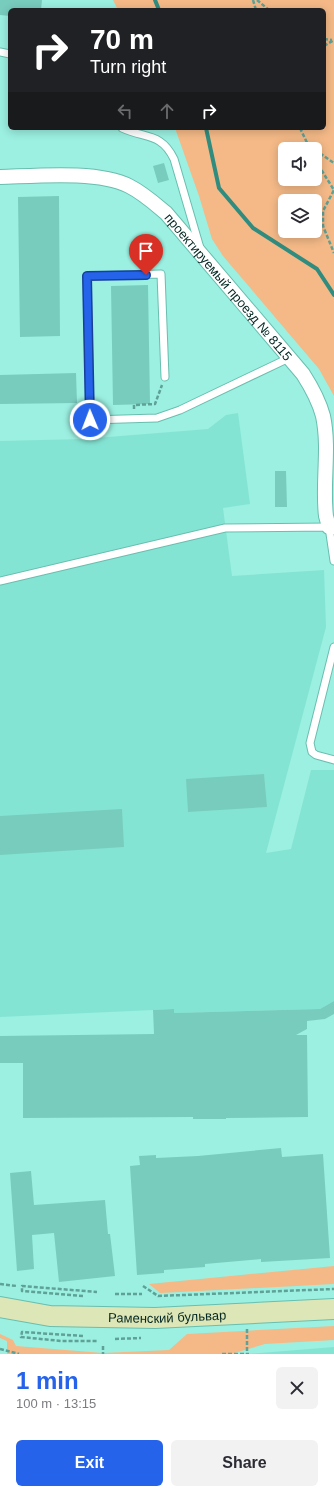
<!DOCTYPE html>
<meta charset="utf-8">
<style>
:root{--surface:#fff;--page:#f2f2f3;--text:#2b2b33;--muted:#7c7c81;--accent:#2563eb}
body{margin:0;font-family:Arial,sans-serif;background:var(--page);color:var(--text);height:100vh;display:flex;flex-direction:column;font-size:15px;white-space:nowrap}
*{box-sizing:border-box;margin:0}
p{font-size:13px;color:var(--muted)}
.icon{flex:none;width:22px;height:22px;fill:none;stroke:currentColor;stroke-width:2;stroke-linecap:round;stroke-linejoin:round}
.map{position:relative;height:1354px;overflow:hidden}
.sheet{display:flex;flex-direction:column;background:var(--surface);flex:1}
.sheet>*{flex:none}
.hud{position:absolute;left:8px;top:8px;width:318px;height:122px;border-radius:6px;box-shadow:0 2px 10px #0003;background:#202124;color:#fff;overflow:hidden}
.fabs{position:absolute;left:278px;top:142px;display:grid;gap:8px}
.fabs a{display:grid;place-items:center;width:44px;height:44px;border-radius:6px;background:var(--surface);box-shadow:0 2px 10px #0003;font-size:20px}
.pin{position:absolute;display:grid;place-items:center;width:34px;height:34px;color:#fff;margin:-41px -17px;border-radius:50% 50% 50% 0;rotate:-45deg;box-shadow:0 0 4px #0007}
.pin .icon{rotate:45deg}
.me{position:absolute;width:44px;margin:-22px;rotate:359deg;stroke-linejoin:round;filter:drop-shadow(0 0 3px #0008)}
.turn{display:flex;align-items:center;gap:14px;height:84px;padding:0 16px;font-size:18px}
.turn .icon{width:52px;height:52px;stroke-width:2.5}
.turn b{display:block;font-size:28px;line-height:34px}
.lanes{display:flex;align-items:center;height:38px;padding:0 16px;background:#0003;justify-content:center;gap:20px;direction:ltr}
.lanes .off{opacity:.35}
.round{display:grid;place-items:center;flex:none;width:42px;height:42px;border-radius:6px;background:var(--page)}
.headline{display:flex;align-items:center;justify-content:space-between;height:68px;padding:0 16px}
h1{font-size:24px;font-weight:700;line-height:30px;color:var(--accent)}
.action{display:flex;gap:8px;margin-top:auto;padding:8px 16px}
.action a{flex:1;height:46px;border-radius:6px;background:var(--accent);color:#fff;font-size:16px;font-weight:700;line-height:46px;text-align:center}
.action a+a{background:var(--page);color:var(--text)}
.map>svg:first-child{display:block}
.built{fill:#84e4d3}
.green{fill:#f4b987;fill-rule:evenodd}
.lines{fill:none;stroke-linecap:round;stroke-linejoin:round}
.stream{stroke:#308c7f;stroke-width:4}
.building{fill:#78ccbd}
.lane-casing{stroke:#69beaf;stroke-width:9}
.street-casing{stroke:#69beaf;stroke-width:16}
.secondary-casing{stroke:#69beaf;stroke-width:22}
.path{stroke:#5fa196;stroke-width:2.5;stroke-dasharray:4 2;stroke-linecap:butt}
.lane{stroke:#fff;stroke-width:7}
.street{stroke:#fff;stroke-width:14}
.secondary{stroke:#dde6b7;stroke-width:20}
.route-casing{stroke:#184099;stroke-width:10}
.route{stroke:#2563eb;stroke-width:7}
.labels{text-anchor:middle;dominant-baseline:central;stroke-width:3;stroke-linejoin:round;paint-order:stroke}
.street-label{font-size:13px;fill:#032823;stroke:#9bf0e1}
</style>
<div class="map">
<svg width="334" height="1354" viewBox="0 0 334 1354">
<rect width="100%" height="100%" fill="#9bf0e1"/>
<path class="built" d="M 238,413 L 250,504 L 223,508 L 232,576 L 324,570 L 326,627 L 266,853 L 291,849 L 311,770 L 334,770 L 334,1001 L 320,1009 L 174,1013 L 174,1009 L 153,1010 L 0,1017 L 0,441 L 83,439 L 208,429 L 226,415 Z
M 334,1347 L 334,1354 L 247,1354 Z"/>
<path class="green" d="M 113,0 L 334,0 L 334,396 L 319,369 L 223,256 L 212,239 L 199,196 L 175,128 L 324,128 L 324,10 L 118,10 ZM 285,149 L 315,149 L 315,179 L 285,179 ZM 285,201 L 315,201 L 315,231 L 285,231 Z
M 334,1266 L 334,1284 L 160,1293 L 149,1284 Z
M 334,1326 L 334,1340 L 265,1344 L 231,1354 L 7,1354 L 7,1341 L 0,1338 L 0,1334 L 13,1340 L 16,1346 L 103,1353 L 169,1350 L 187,1334 Z"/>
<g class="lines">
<path class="stream" d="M 155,0 L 159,10
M 206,128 L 219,188 L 253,228 L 317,269 L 334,295"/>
</g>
<path class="building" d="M 0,0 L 42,0 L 41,10 L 10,10 L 10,16 L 0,15 Z
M 164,163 L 169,180 L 158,183 L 153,166 Z
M 59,196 L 60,336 L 20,337 L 18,197 Z
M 148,285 L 150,404 L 113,405 L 111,286 Z
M 76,373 L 77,403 L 0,404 L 0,375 Z
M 275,471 L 286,471 L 287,507 L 275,507 Z
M 264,774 L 267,807 L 188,812 L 186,779 Z
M 122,809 L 124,847 L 0,855 L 0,816 Z
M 334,1001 L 334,1014 L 325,1019 L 307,1021 L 307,1029 L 296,1035 L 307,1035 L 308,1117 L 226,1118 L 226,1119 L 193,1119 L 193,1117 L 23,1118 L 23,1063 L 0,1063 L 0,1036 L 154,1034 L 153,1010 L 174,1009 L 174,1013 L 320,1009 Z
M 281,1148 L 282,1157 L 323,1154 L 330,1258 L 261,1262 L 261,1259 L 205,1264 L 205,1267 L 164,1270 L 164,1273 L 137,1275 L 130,1166 L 140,1165 L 139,1156 L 156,1155 L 156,1158 L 198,1156 Z
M 31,1171 L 34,1205 L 105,1200 L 108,1234 L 110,1234 L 115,1276 L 59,1282 L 54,1233 L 32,1235 L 34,1269 L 17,1271 L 10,1173 Z"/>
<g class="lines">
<g class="lane-casing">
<path id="lane" d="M 0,52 L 10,54
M 122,128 C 145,139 161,132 174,159 L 200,248
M 165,377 L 161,274 L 87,276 L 90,420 L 157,418 L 180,410 L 289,358
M 0,581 L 225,528 L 329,527 L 334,561
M 334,647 L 310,743 L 312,752 L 316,755 L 334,760"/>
</g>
<g class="street-casing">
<g id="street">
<path id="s1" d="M 0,177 C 35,176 98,170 129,186 C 143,193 154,203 166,213 L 303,374 C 312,388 319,401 323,416 C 330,449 322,483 326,516 L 329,527 L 334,527"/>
</g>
</g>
<g class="secondary-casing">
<g id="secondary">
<path id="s2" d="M 0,1307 L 50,1316 L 155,1318 L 334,1309"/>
</g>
</g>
<path class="path" d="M 253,0 L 256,10
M 257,0 L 269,10
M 324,39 L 332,40
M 324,46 L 334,40
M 300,128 L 310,149
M 315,150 L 334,163
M 315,160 L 334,190 L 323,211 L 323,226 L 334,253
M 134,409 L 134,405 L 155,404 L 162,385
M 0,1284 L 17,1286
M 143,1286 L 158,1296 L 334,1289
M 115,1294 L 142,1294
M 83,1296 L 22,1291 L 22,1286 L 97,1292
M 247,1329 L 247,1354
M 83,1336 L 22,1332 L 21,1337 L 61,1341 L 98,1341
M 115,1339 L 141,1338
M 103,1346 L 103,1354
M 0,1349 L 19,1354
M 222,1354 L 249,1354"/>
<use href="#lane" class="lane"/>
<use href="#street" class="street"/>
<use href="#secondary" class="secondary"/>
</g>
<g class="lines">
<g class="route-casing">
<path id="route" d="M 90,420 L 87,276 L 146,275"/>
</g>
<use href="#route" class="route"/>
</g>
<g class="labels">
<g class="street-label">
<text stroke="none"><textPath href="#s1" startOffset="273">проектируемый проезд № 8115</textPath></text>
<text stroke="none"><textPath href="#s2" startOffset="168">Раменский бульвар</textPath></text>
</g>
</g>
</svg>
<div class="fabs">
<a><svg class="icon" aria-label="sound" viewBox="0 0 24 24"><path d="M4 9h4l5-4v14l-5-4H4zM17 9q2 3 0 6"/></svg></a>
<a><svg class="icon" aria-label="layers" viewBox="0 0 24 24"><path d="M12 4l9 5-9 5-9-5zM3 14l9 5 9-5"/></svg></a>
</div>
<div class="pin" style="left:146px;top:275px;background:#d93025"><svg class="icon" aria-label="arrive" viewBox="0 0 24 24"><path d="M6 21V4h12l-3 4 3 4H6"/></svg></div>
<svg class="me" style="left:90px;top:420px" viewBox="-20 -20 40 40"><circle r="17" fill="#2563eb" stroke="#fff" stroke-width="3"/><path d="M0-11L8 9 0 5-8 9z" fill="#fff"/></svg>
<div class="hud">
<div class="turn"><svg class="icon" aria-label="right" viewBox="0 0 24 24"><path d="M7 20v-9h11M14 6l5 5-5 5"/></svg><div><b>70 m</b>Turn right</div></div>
<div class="lanes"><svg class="icon off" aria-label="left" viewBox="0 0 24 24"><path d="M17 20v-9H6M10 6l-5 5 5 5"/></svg><svg class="icon off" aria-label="ahead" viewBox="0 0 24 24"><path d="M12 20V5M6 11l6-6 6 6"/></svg><svg class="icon" aria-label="right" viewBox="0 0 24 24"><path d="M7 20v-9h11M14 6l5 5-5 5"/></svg></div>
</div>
</div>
<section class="sheet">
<div class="headline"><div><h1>1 min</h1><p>100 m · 13:15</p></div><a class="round"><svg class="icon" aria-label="close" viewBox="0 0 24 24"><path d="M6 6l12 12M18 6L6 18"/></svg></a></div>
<div class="action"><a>Exit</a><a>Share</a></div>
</section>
